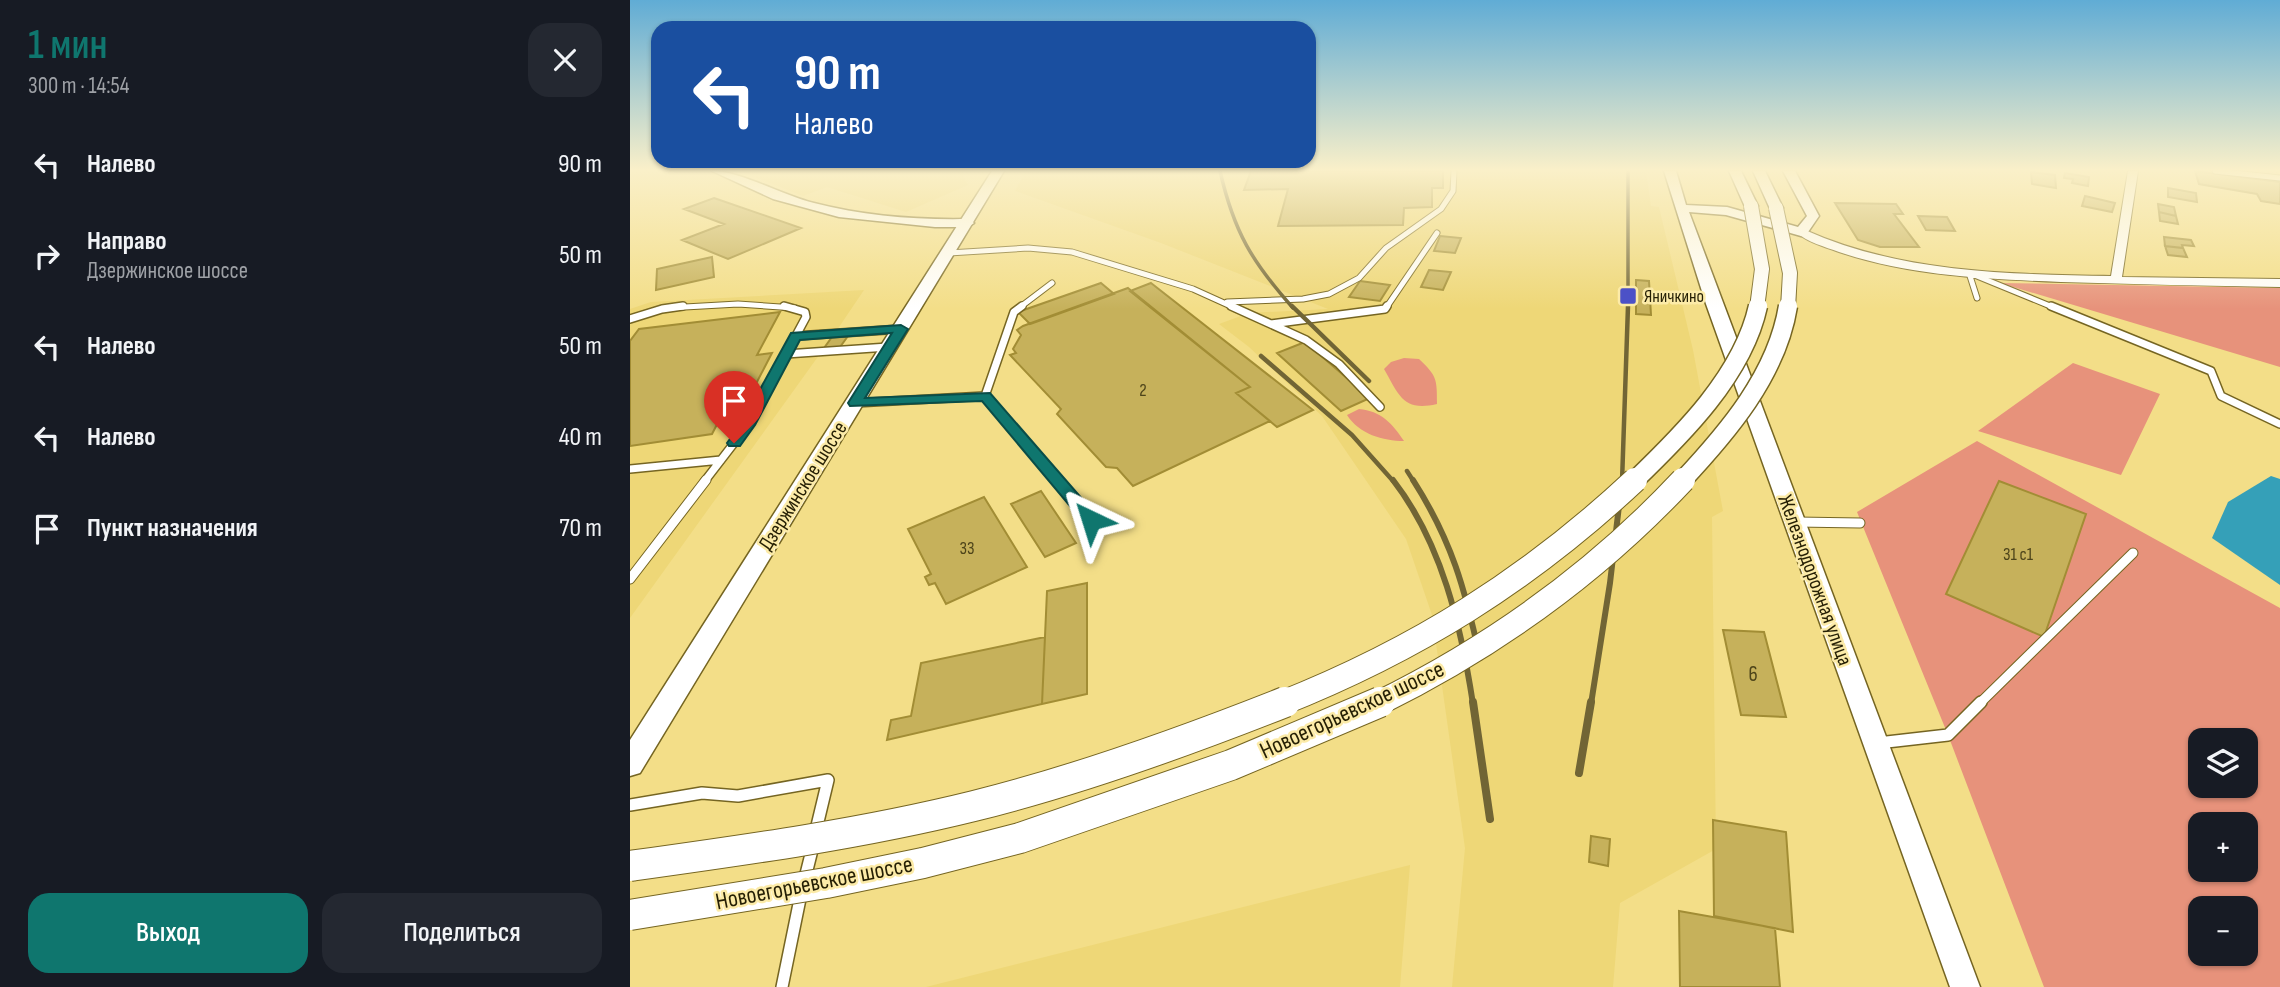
<!DOCTYPE html>
<html lang="ru">
<meta charset="utf-8">
<style>
:root{--surface:#171b24;--page:#242831;--text:#f1f3f6;--muted:#9ea1a6;--accent:#0f766e}
body{margin:0;font-family:"Sofia Sans Condensed",sans-serif;background:var(--page);color:var(--text);height:100vh;display:flex;flex-direction:column;font-size:26px;white-space:nowrap}
*{box-sizing:border-box;margin:0}
p{font-size:23px;color:var(--muted)}
.icon{flex:none;width:38px;height:38px;fill:none;stroke:currentColor;stroke-width:2;stroke-linecap:round;stroke-linejoin:round}
.map{position:relative;flex:1;overflow:hidden}
.side{display:flex;flex-direction:column;background:var(--surface);width:630px}
.side>*{flex:none}
.top-card{position:absolute;left:21px;top:21px;width:665px;height:147px;border-radius:21px;box-shadow:0 2px 5px #0004;background:#1a4fa0;color:#fff;overflow:hidden}
.buttons{position:absolute;left:1558px;top:728px;display:grid;gap:14px}
.buttons a{display:grid;place-items:center;width:70px;height:70px;border-radius:14px;background:var(--surface);box-shadow:0 2px 5px #0004;font-size:35px}
.pin{position:absolute;display:grid;place-items:center;width:60px;height:60px;color:#fff;margin:-72px -30px;border-radius:50% 50% 50% 0;rotate:-45deg;box-shadow:0 0 7px #0007}
.pin .icon{rotate:45deg}
.me{position:absolute;width:77px;margin:-38px;rotate:319deg;stroke-linejoin:round;filter:drop-shadow(0 0 5px #0008)}
.turn{display:flex;align-items:center;gap:24px;height:147px;padding:0 28px;font-size:32px}
.turn .icon{width:91px;height:91px;stroke-width:2.5}
.turn b{display:block;font-size:49px;line-height:60px}
.round{display:grid;place-items:center;flex:none;width:74px;height:74px;border-radius:21px;background:var(--page)}
.head{display:flex;align-items:center;justify-content:space-between;height:119px;padding:0 28px}
h1{font-size:42px;font-weight:600;line-height:52px;color:var(--accent)}
.action{display:flex;gap:14px;margin-top:auto;padding:14px 28px}
.action a{flex:1;height:80px;border-radius:21px;background:var(--accent);color:#fff;font-size:28px;font-weight:600;line-height:80px;text-align:center}
.action a+a{background:var(--page);color:var(--text)}
ul{padding:0;list-style:none}
li{display:flex;align-items:center;gap:21px;height:91px;padding:0 28px}
li div{flex:1}
li b{display:block;font-size:26px}
li em{font-style:normal}
main{display:flex;flex:1;min-height:0}
.map>svg:first-child{display:block}
.built{fill:#eed777}
.green{fill:#e7927b;fill-rule:evenodd}
.water{fill:#35a0b8}
.building{fill:#c6b15b;stroke:#a28d35;stroke-width:2}
.lines{fill:none;stroke-linecap:round;stroke-linejoin:round}
.service-far3-casing{stroke:#756522;stroke-width:7}
.service-far2-casing{stroke:#756522;stroke-width:10}
.service-far1-casing{stroke:#756522;stroke-width:11}
.service-casing{stroke:#756522;stroke-width:14}
.minor-casing{stroke:#756522;stroke-width:2}
.tertiary-casing{stroke:#756522;stroke-width:3}
.secondary-casing{stroke:#756522;stroke-width:3}
.service-far3{stroke:#fff;stroke-width:5}
.service-far2{stroke:#fff;stroke-width:7}
.service-far1{stroke:#fff;stroke-width:9}
.service{stroke:#fff;stroke-width:11}
.minor{fill:#fff;fill-rule:evenodd}
.tertiary{fill:#fff;fill-rule:evenodd}
.secondary{fill:#fff;fill-rule:evenodd}
.rail-far3{stroke:#716535;stroke-width:3.5}
.rail-far2{stroke:#716535;stroke-width:4.5}
.rail-far1{stroke:#716535;stroke-width:6}
.rail{stroke:#716535;stroke-width:8}
.secondary-bridge-far3-casing{stroke:#756522;stroke-width:16;stroke-linecap:butt}
.secondary-bridge-far2-casing{stroke:#756522;stroke-width:21;stroke-linecap:butt}
.secondary-bridge-far1-casing{stroke:#756522;stroke-width:26;stroke-linecap:butt}
.secondary-bridge-casing{stroke:#756522;stroke-width:32;stroke-linecap:butt}
.secondary-bridge-far3{stroke:#fff;stroke-width:14}
.secondary-bridge-far2{stroke:#fff;stroke-width:18}
.secondary-bridge-far1{stroke:#fff;stroke-width:24}
.secondary-bridge{stroke:#fff;stroke-width:30}
.route{fill:#0f766e;stroke:#0a4d48;stroke-width:2}
.poi-dot{fill:#4c51c7;stroke:#fceba8;stroke-width:2.5}
.labels{text-anchor:middle;dominant-baseline:central;stroke-width:5;stroke-linejoin:round;paint-order:stroke}
.far-poi-label{font-size:18px;fill:#251f04;stroke:#fceba8;text-anchor:start}
.number-label{font-size:18px;fill:#4d441a}
.street-label{font-size:21px;fill:#251f04;stroke:#fceba8}
.near-number-label{font-size:21px;fill:#4d441a}
.near-street-label{font-size:24px;fill:#251f04;stroke:#fceba8}
</style>
<main>
<section class="side">
<div class="head"><div><h1>1 мин</h1><p>300 m · 14:54</p></div><a class="round"><svg class="icon" aria-label="close" viewBox="0 0 24 24"><path d="M6 6l12 12M18 6L6 18"/></svg></a></div>
<ul>
<li><svg class="icon" aria-label="left" viewBox="0 0 24 24"><path d="M17 20v-9H6M10 6l-5 5 5 5"/></svg><div><b>Налево</b></div><em>90 m</em></li>
<li><svg class="icon" aria-label="right" viewBox="0 0 24 24"><path d="M7 20v-9h11M14 6l5 5-5 5"/></svg><div><b>Направо</b><p>Дзержинское шоссе</p></div><em>50 m</em></li>
<li><svg class="icon" aria-label="left" viewBox="0 0 24 24"><path d="M17 20v-9H6M10 6l-5 5 5 5"/></svg><div><b>Налево</b></div><em>50 m</em></li>
<li><svg class="icon" aria-label="left" viewBox="0 0 24 24"><path d="M17 20v-9H6M10 6l-5 5 5 5"/></svg><div><b>Налево</b></div><em>40 m</em></li>
<li><svg class="icon" aria-label="arrive" viewBox="0 0 24 24"><path d="M6 21V4h12l-3 4 3 4H6"/></svg><div><b>Пункт назначения</b></div><em>70 m</em></li>
</ul>
<div class="action"><a>Выход</a><a>Поделиться</a></div>
</section>
<div class="map">
<svg width="1650" height="987" viewBox="0 0 1650 987">
<rect width="100%" height="100%" fill="#f3de88"/>
<path class="built" d="M 110,171 L 330,171 L 338,185 L 276,212 L 197,187 L 173,196 Z
M 396,171 L 1016,171 L 1021,206 L 1029,207 L 1063,350 L 1093,511 L 1082,517 L 1086,849 L 990,903 L 983,987 L 822,987 L 835,848 L 802,615 L 776,539 L 692,416 L 619,347 L 589,324 L 619,313 L 698,309 L 531,243 L 385,191 Z
M 234,290 L 205,333 L 0,618 L 0,309 L 21,302 Z
M 780,865 L 770,987 L 296,987 Z"/>
<path class="green" d="M 1370,283 L 1650,288 L 1650,367 Z
M 774,358 L 789,359 C 807,376 807,379 807,404 C 773,412 769,395 754,369 L 761,362 Z
M 1443,363 L 1530,394 L 1491,475 L 1348,431 Z
M 729,409 C 751,411 762,423 774,441 C 753,441 729,434 717,415 Z
M 1347,441 L 1650,608 L 1650,987 L 1414,987 L 1318,735 L 1227,512 ZM 1570,740 L 1615,740 L 1615,786 L 1570,786 ZM 1570,824 L 1615,824 L 1615,870 L 1570,870 ZM 1570,908 L 1615,908 L 1615,954 L 1570,954 Z"/>
<path class="water" d="M 1641,476 L 1650,479 L 1650,585 L 1582,538 L 1598,502 Z"/>
<path class="building" d="M 621,171 L 813,171 L 813,188 L 802,188 L 802,207 L 774,208 L 773,225 L 648,226 L 658,189 L 614,190 Z
M 1565,171 L 1650,182 L 1650,204 L 1631,201 L 1627,194 L 1569,184 Z
M 1401,172 L 1425,175 L 1426,188 L 1402,184 Z
M 1435,173 L 1459,177 L 1458,186 L 1442,183 L 1443,179 L 1434,178 Z
M 1538,188 L 1566,193 L 1567,202 L 1538,197 Z
M 1455,196 L 1485,203 L 1482,212 L 1452,206 Z
M 84,198 L 171,228 L 98,259 L 52,240 L 94,224 L 54,209 Z
M 1205,203 L 1266,204 L 1273,214 L 1264,214 L 1289,247 L 1250,247 L 1228,240 Z
M 1528,204 L 1544,207 L 1546,216 L 1529,212 Z
M 1529,212 L 1546,216 L 1548,224 L 1530,221 Z
M 1288,216 L 1317,217 L 1325,231 L 1296,230 Z
M 810,236 L 831,238 L 825,253 L 804,251 Z
M 1534,237 L 1561,240 L 1564,246 L 1552,245 L 1553,248 L 1535,246 Z
M 1535,246 L 1553,248 L 1557,257 L 1538,255 Z
M 82,257 L 84,277 L 26,290 L 27,269 Z
M 799,270 L 821,272 L 813,290 L 791,287 Z
M 1006,280 L 1019,281 L 1021,315 L 1006,314 Z
M 730,281 L 760,285 L 750,301 L 719,297 Z
M 471,283 L 484,294 L 400,324 L 388,312 Z
M 521,283 L 683,410 L 647,427 L 606,393 L 620,387 L 500,291 Z
M 498,288 L 620,387 L 606,393 L 640,421 L 503,486 L 487,468 L 476,467 L 427,414 L 431,409 L 380,355 L 386,353 L 383,349 L 391,335 L 387,330 L 393,326 Z
M 150,312 L 127,355 L 142,353 L 116,403 L 97,405 L 82,434 L 0,446 L 0,341 L 9,329 Z
M 218,336 L 210,347 L 194,348 L 202,337 Z
M 675,342 L 740,398 L 711,411 L 647,353 Z
M 1369,481 L 1456,514 L 1414,637 L 1316,594 Z
M 411,491 L 446,543 L 415,557 L 381,504 Z
M 354,497 L 397,567 L 316,604 L 305,583 L 299,585 L 295,577 L 301,574 L 278,529 Z
M 457,583 L 457,694 L 412,704 L 417,591 Z
M 1093,630 L 1134,632 L 1156,717 L 1111,715 Z
M 415,637 L 412,704 L 257,740 L 261,720 L 281,716 L 291,663 Z
M 1083,820 L 1156,832 L 1163,932 L 1084,916 Z
M 961,836 L 980,839 L 978,866 L 959,862 Z
M 1049,911 L 1145,928 L 1150,987 L 1050,987 Z"/>
<g class="lines">
<g class="service-far3-casing">
<path id="service-far3" d="M 1585,171 L 1650,178
M 319,253 L 398,248 L 442,252 L 563,289 L 605,308
M 1339,273 L 1347,298
M 1342,274 L 1425,308
M 597,302 L 673,299 L 699,294 L 729,278 L 756,248 L 811,209 L 823,191 L 824,171
M 37,308 L 108,304 L 165,308
M 389,308 L 422,283
M 756,308 L 807,233"/>
</g>
<g class="service-far2-casing">
<path id="service-far2" d="M 601,306 L 676,340 L 709,364 L 750,407
M 1421,306 L 1581,371 L 1591,396 L 1650,424
M 0,319 L 32,309 L 53,306
M 641,324 L 755,309 L 757,306
M 166,336 L 271,329
M 156,354 L 258,347
M 355,396 L 384,312 L 392,306
M 225,403 L 355,396 L 428,482
M 0,469 L 91,460
M 74,482 L 118,425 L 176,317 L 175,312 L 154,306"/>
</g>
<g class="service-far1-casing">
<path id="service-far1" d="M 427,480 L 461,520
M 1167,522 L 1230,523
M 0,579 L 76,480
M 1349,704 L 1503,553"/>
</g>
<g class="service-casing">
<path id="service" d="M 1248,743 L 1318,735 L 1351,702
M 0,805 L 72,793 L 108,796 L 198,780 L 186,830
M 174,882 L 183,846
M 152,987 L 171,894"/>
</g>
<g class="minor-casing">
<path id="minor" d="M 1498,171 L 1508,171 L 1492,277 L 1650,279 L 1650,287 C 1577,286 1504,284 1431,282 C 1356,279 1280,276 1209,252 C 1195,247 1177,242 1166,232 L 1175,230 C 1271,273 1377,274 1481,276 Z"/>
</g>
<g class="tertiary-casing">
<path id="tertiary" d="M 82,171 C 107,170 155,196 184,203 C 234,216 286,220 338,219 L 344,223 L 338,227 L 305,227 L 209,217 L 143,199 Z
M 1034,171 L 1046,171 L 1056,205 L 1097,207 L 1168,227 L 1177,216 L 1153,171 L 1165,171 L 1189,216 L 1176,235 L 1171,236 L 1096,215 L 1059,212 L 1350,987 L 1320,987 L 1076,304 Z"/>
</g>
<g class="secondary-casing">
<path id="secondary" d="M 362,171 L 374,171 L 10,773 L 0,776 L 0,740 Z
M 1099,171 L 1111,171 L 1128,206 L 1126,209 L 1116,209 Z
M 1123,171 L 1135,171 L 1153,208 L 1151,211 L 1141,211 Z"/>
</g>
<use href="#service-far3" class="service-far3"/>
<use href="#service-far2" class="service-far2"/>
<use href="#service-far1" class="service-far1"/>
<use href="#service" class="service"/>
<use href="#minor" class="minor"/>
<use href="#tertiary" class="tertiary"/>
<use href="#secondary" class="secondary"/>
<path class="rail-far3" d="M 590,171 C 604,232 622,262 663,308
M 998,171 L 998,308"/>
<path class="rail-far2" d="M 662,306 L 739,381
M 631,356 L 722,435 L 764,482
M 777,471 L 784,482
M 992,482 L 998,306"/>
<path class="rail-far1" d="M 763,480 C 812,543 831,626 843,704
M 783,480 C 822,541 835,589 850,658
M 961,704 L 980,583 L 992,480"/>
<path class="rail" d="M 843,702 L 860,819
M 949,773 L 961,702"/>
<g class="secondary-bridge-far3-casing">
<path id="secondary-bridge-far3" d="M 1121,206 L 1132,269 L 1127,308
M 1146,208 L 1160,273 L 1158,308"/>
</g>
<g class="secondary-bridge-far2-casing">
<path id="secondary-bridge-far2" d="M 1003,482 C 1052,435 1113,375 1128,306
M 1051,482 C 1097,433 1147,375 1158,306"/>
</g>
<g class="secondary-bridge-far1-casing">
<path id="secondary-bridge-far1" d="M 650,704 C 786,650 898,580 1005,480
M 747,704 C 863,647 964,575 1053,480"/>
</g>
<g class="secondary-bridge-casing">
<path id="secondary-bridge" d="M 0,866 C 115,850 231,834 344,806 C 449,780 554,742 655,702
M 0,915 L 196,883 L 293,863 L 390,838 L 601,765 L 750,702"/>
</g>
<use href="#secondary-bridge-far3" class="secondary-bridge-far3"/>
<use href="#secondary-bridge-far2" class="secondary-bridge-far2"/>
<use href="#secondary-bridge-far1" class="secondary-bridge-far1"/>
<use href="#secondary-bridge" class="secondary-bridge"/>
</g>
<linearGradient id="sky" x2="0" y2="1"><stop stop-color="#60acd5"/><stop offset="0.55" stop-color="#faf0c9"/><stop offset="1" stop-color="#faf0c9" stop-opacity="0"/></linearGradient>
<rect width="1650" height="309" fill="url(#sky)"/>
<path class="route" d="M 271,325 L 278,329 L 235,398 L 360,393 L 467,516 L 470,520 L 467,524 L 455,524 L 352,401 L 220,406 L 218,403 L 262,333 L 170,340 L 125,425 L 110,446 L 99,446 L 97,443 L 111,424 L 161,333 Z"/>
<rect class="poi-dot" x="989" y="287" width="18" height="18" rx="3.5"/>
<g class="labels">
<g class="far-poi-label">
<text x="1014" y="296">Яничкино</text>
</g>
<g class="number-label">
<text x="513" y="390">2</text>
<text x="337" y="548">33</text>
<text x="1388" y="554">31 с1</text>
</g>
<g class="street-label">
<text transform="translate(173 486) rotate(-58)">Дзержинское шоссе</text>
<text transform="translate(1185 580) rotate(70)">Железнодорожная улица</text>
</g>
<g class="near-number-label">
<text x="1123" y="674">6</text>
</g>
<g class="near-street-label">
<text transform="translate(722 710) rotate(-25)">Новоегорьевское шоссе</text>
<text transform="translate(184 883) rotate(-11)">Новоегорьевское шоссе</text>
</g>
</g>
</svg>
<div class="buttons">
<a><svg class="icon" aria-label="layers" viewBox="0 0 24 24"><path d="M12 4l9 5-9 5-9-5zM3 14l9 5 9-5"/></svg></a>
<a>+</a>
<a>−</a>
</div>
<div class="pin" style="left:104px;top:443px;background:#d93025"><svg class="icon" aria-label="arrive" viewBox="0 0 24 24"><path d="M6 21V4h12l-3 4 3 4H6"/></svg></div>
<svg class="me" style="left:461px;top:520px" viewBox="-20 -20 40 40"><path d="M0-17L14 15 0 8-14 15z" fill="#0f766e" stroke="#fff" stroke-width="4"/></svg>
<div class="top-card">
<div class="turn"><svg class="icon" aria-label="left" viewBox="0 0 24 24"><path d="M17 20v-9H6M10 6l-5 5 5 5"/></svg><div><b>90 m</b>Налево</div></div>
</div>
</div>
</main>
